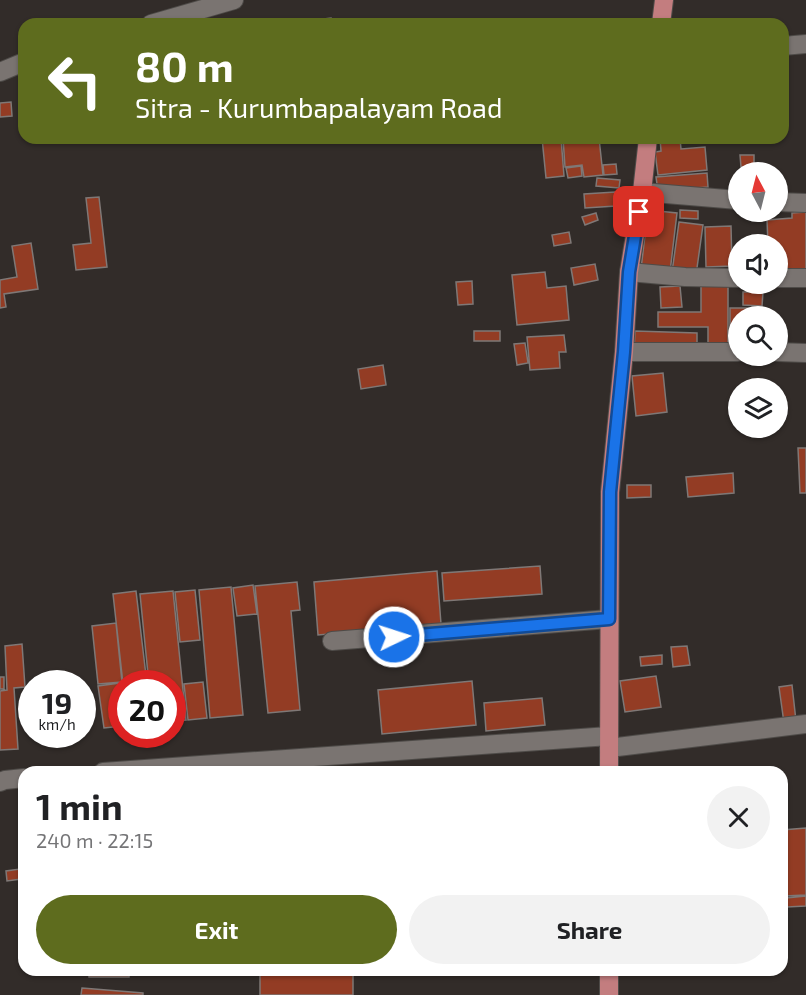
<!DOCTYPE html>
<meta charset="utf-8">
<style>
:root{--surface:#fff;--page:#f2f2f2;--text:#202124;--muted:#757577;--accent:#5e6c1e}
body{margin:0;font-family:"Exo 2",sans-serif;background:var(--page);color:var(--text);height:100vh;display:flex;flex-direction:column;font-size:22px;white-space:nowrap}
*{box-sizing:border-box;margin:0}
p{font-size:20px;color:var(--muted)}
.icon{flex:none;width:33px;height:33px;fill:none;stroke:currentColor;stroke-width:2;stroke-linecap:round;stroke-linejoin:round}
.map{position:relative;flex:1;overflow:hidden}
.sheet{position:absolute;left:18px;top:766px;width:770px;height:210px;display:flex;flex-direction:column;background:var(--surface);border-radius:18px;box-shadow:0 2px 4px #0004}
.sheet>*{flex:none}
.banner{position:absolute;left:18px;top:18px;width:771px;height:126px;border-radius:18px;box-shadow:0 2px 4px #0004;background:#5e6c1e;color:#fff;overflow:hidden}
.needle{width:39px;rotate:353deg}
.fabs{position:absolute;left:728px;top:162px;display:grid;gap:12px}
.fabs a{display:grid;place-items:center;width:60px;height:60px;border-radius:50%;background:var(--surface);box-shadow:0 2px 4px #0004;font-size:30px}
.speed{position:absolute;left:18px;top:670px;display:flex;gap:12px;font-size:30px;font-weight:700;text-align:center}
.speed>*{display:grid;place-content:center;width:78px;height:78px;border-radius:50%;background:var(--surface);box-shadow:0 2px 4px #0004;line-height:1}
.speed small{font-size:15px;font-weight:400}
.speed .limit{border:9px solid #d22;background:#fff;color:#111}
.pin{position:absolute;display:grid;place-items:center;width:51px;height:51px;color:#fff;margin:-26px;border-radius:12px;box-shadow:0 3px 9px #0006}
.me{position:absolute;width:66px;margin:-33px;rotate:86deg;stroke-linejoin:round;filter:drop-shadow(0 0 4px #0008)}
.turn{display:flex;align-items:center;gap:21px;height:126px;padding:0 18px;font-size:27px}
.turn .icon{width:78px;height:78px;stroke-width:2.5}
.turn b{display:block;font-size:42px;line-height:51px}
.round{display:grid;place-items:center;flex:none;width:63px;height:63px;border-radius:32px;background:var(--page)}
.headline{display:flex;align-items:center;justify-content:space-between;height:102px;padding:0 18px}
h1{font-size:36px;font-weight:700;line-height:45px}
.primary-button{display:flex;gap:12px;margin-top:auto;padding:12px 18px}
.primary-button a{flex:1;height:69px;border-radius:36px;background:var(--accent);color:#fff;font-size:24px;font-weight:700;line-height:69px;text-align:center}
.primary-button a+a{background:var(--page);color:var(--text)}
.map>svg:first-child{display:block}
.building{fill:#933c24;stroke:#7f7876;stroke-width:1.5}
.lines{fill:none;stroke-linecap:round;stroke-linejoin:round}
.minor-casing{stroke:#4e4b48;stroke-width:20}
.major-casing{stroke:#4e4b48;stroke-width:20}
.minor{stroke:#7a7471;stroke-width:18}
.major{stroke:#c37d7f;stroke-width:18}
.route-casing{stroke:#114b97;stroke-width:15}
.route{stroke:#1a73e8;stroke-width:10}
</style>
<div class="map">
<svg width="806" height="995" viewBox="0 0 806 995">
<rect width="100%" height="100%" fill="#322c29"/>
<path class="building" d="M 331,18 L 331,24 L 317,24 L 316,20 Z
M 351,19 L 352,24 L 339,24 L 339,20 Z
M 11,102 L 12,116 L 0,117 L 0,103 Z
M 542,138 L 561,138 L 564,176 L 546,178 Z
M 563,138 L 599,138 L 603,175 L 584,177 L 582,165 L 565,167 Z
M 660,138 L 680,138 L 681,149 L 705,147 L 707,170 L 658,175 L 655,152 L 661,151 Z
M 740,155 L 754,155 L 754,167 L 741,167 Z
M 616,164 L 617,174 L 604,175 L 603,165 Z
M 581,166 L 582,176 L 568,178 L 566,168 Z
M 707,173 L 708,187 L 658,191 L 656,177 Z
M 597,178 L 620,180 L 619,188 L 596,186 Z
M 615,192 L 616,206 L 585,208 L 584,194 Z
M 99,197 L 107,267 L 76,270 L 73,245 L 91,243 L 86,198 Z
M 648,210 L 677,213 L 670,272 L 641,269 Z
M 680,210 L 698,211 L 698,219 L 680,218 Z
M 806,212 L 806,272 L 777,273 L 777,244 L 768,244 L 767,220 L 792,218 L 792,213 Z
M 596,213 L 598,220 L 585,225 L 582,217 Z
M 679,222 L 703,225 L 696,275 L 672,272 Z
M 731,226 L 732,266 L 706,267 L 705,227 Z
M 569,232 L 571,243 L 554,246 L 552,235 Z
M 31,243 L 38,289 L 4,294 L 6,307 L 0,308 L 0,280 L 17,277 L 12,246 Z
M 595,264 L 598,280 L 574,285 L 571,268 Z
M 545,272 L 547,288 L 566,286 L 569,320 L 517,325 L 512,275 Z
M 472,281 L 473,304 L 458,305 L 456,282 Z
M 680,286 L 682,307 L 661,308 L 660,287 Z
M 701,286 L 728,286 L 728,348 L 708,347 L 708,327 L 658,327 L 658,312 L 701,312 Z
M 743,292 L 763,292 L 762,306 L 743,305 Z
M 730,308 L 758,308 L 758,316 L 738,316 L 738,346 L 730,346 Z
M 474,331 L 500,331 L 500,341 L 474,341 Z
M 635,331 L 697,333 L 697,351 L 634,350 Z
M 564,335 L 566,352 L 559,352 L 560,368 L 530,370 L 527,337 Z
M 525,343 L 528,363 L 517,365 L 514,344 Z
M 383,365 L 386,385 L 361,389 L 358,369 Z
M 663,373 L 667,412 L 636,416 L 632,376 Z
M 798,448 L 806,448 L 806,493 L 800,493 Z
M 733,473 L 734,493 L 688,497 L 686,477 Z
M 627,485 L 651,485 L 651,497 L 627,498 Z
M 540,566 L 542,594 L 444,601 L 442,573 Z
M 437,571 L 441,624 L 318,635 L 314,582 Z
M 297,582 L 300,610 L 291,611 L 300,710 L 268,713 L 255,586 Z
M 253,585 L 257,614 L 237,616 L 233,588 Z
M 231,587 L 243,715 L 210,718 L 199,590 Z
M 195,590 L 200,640 L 180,642 L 175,592 Z
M 136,591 L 147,684 L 123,684 L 113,594 Z
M 173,591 L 186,720 L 172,721 L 172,684 L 149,684 L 140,594 Z
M 116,623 L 122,682 L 98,684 L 92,626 Z
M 22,644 L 25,687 L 14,688 L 18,749 L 0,750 L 0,691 L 7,690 L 5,646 Z
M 687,646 L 690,665 L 673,667 L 671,647 Z
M 662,655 L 662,664 L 641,666 L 640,657 Z
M 656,676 L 661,707 L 625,712 L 620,681 Z
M 0,677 L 4,677 L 4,689 L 0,689 Z
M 472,681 L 476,725 L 382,734 L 378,690 Z
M 203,682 L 207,718 L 188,720 L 184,684 Z
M 120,683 L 122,726 L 104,728 L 98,686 Z
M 792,685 L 796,721 L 784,723 L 779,687 Z
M 542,698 L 545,725 L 486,731 L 484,703 Z
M 20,814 L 24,814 L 24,846 L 21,846 Z
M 806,828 L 806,895 L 785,896 L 786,908 L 782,909 L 782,830 Z
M 20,869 L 21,879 L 7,881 L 6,871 Z
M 806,896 L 806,906 L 787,907 L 786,898 Z
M 89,970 L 129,970 L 129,977 L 89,977 Z
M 260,970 L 353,970 L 353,995 L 260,995 Z
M 82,988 L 143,993 L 143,995 L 81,995 Z"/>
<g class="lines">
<g class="minor-casing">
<path id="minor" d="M 151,24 L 234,0
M 783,46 L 806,44
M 0,72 L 24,62
M 642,192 L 738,200
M 777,202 L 806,203
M 629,272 L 685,277 L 738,278
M 777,278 L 806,278
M 624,352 L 738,352
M 777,352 L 806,353
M 332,641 L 609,619
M 609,748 L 806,724
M 103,772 L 609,736
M 0,782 L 5,780 L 24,778"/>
</g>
<g class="major-casing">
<path id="major" d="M 661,24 L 664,0
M 609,772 L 610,492 L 624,352 L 629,272 L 642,192 L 648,138
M 609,995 L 609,970"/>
</g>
<use href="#minor" class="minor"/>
<use href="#major" class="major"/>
</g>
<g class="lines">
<g class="route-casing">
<path id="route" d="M 394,637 L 609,619 L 610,492 L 624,352 L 629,272 L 639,212"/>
</g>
<use href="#route" class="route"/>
</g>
</svg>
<div class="fabs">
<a><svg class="needle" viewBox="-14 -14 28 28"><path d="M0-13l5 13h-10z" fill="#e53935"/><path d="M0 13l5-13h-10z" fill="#757577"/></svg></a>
<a><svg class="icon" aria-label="sound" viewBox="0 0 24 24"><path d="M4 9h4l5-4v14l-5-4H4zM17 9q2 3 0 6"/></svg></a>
<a><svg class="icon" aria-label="search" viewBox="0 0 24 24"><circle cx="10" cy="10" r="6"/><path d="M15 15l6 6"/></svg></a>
<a><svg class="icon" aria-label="layers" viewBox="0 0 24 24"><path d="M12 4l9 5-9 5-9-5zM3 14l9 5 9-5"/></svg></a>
</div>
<div class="speed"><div>19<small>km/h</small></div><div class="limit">20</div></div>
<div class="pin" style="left:639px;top:212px;background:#d93025"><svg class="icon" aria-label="arrive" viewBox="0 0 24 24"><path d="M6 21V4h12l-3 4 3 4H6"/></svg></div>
<svg class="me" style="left:394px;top:637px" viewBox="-20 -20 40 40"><circle r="17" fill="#1a73e8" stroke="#fff" stroke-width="3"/><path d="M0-11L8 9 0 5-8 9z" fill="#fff"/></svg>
<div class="banner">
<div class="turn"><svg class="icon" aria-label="left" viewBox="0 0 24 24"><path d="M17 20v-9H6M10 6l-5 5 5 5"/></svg><div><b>80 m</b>Sitra - Kurumbapalayam Road</div></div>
</div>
<section class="sheet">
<div class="headline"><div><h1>1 min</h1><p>240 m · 22:15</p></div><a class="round"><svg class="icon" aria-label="close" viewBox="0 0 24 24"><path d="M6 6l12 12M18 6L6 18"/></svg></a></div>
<div class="primary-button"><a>Exit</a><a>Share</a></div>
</section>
</div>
